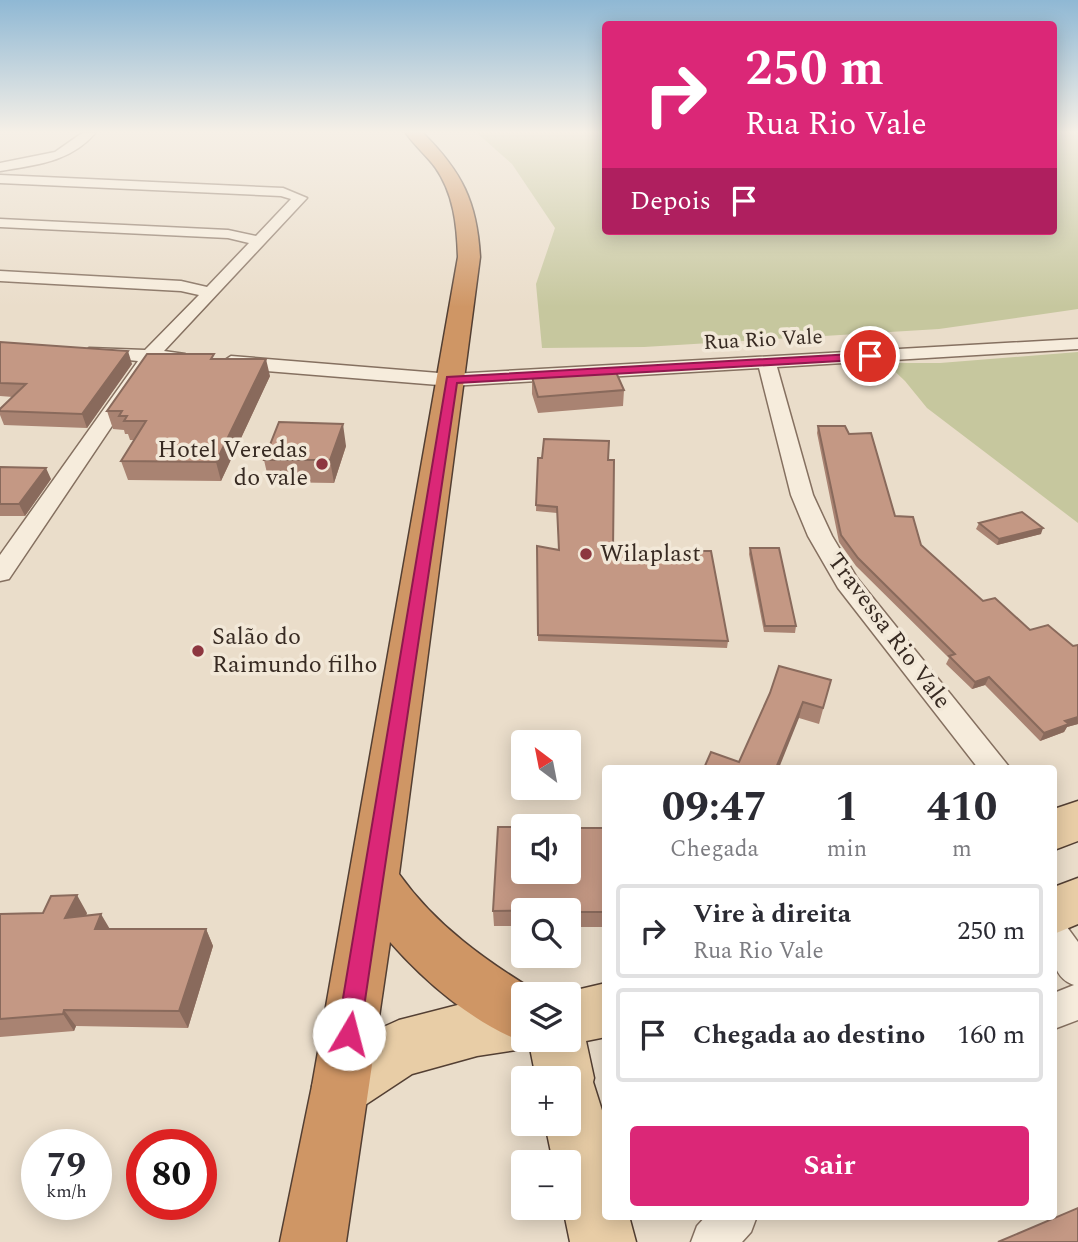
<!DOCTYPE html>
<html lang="pt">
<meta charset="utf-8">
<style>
:root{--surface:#fff;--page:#f2f2f3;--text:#2b2b33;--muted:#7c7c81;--line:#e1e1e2;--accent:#db2777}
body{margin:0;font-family:Spectral,serif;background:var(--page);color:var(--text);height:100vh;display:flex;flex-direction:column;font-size:26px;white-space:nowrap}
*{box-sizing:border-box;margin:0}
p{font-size:23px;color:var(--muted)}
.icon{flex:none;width:38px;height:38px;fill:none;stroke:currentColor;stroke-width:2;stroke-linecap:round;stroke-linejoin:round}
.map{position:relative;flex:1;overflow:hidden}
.sheet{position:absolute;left:602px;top:765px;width:455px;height:455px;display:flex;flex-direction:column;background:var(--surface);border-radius:7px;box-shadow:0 4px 18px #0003}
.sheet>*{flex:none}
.guide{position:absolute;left:602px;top:21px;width:455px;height:214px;border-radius:7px;box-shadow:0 4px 18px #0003;background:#db2777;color:#fff;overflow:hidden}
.needle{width:46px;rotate:328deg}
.buttons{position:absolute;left:511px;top:730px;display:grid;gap:14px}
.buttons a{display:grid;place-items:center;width:70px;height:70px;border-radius:7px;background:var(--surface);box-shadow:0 4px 18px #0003;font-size:35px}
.speed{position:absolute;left:21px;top:1129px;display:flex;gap:14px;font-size:35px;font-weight:700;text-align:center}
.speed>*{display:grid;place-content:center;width:91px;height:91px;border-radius:50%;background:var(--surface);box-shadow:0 4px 18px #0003;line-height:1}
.speed small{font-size:18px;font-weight:400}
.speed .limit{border:10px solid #d22;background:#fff;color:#111}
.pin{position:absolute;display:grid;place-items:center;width:60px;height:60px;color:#fff;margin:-30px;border:4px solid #fff;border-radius:50%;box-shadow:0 2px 7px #0007}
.me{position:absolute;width:77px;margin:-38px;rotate:8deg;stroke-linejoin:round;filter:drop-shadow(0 0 5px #0008)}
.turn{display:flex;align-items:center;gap:24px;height:147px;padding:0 28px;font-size:32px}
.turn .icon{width:91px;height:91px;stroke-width:2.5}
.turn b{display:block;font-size:49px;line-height:60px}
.then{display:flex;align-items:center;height:66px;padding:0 28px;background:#0003;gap:14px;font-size:26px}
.eta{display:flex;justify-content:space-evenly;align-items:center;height:119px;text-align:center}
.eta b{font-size:42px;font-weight:700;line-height:49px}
.button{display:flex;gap:14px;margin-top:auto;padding:14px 28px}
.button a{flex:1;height:80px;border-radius:7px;background:var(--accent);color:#fff;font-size:28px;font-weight:700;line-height:80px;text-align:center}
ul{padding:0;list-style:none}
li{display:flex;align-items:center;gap:21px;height:94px;margin:0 14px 10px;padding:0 14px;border:4px solid var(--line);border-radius:7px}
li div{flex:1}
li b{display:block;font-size:26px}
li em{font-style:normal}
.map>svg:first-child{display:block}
.green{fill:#c6c79e}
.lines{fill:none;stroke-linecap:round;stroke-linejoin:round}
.street-casing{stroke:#857060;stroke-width:3}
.primary-casing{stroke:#533f33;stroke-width:3}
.highway-casing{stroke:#533f33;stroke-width:3}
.street{fill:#f6ecdc;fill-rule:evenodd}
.primary{fill:#e8cda6;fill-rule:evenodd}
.highway{fill:#cf9665;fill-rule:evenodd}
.wall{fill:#a98372}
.shaded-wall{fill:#896a5c}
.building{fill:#c49884;stroke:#896a5c;stroke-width:2}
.route{fill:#db2777;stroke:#8e194d;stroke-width:2}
.poi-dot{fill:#8d363f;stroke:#f2e8d8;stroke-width:2.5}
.labels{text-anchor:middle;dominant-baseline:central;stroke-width:7;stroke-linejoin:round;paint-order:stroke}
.far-street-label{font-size:21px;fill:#372a22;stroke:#f2e8d8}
.poi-label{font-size:24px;fill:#372a22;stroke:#f2e8d8;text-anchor:start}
.street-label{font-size:24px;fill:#372a22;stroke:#f2e8d8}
</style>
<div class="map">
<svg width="1078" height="1242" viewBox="0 0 1078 1242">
<rect width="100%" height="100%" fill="#eaddca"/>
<path class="green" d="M 477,133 L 605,133 L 606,231 L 1054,231 L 1054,133 L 1078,133 L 1078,309 L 939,329 L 644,347 L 542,348 L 536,284 L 555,228 L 512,164 Z
M 1078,352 L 1078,523 L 927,408 L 905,381 L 886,363 L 940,363 Z"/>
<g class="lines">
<g class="street-casing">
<path id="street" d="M 82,133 L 95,133 C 71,162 35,165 0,171 L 0,163 L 55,152 Z
M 0,175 L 283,188 L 307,198 L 164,351 L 185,354 L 188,358 L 185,362 L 155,362 L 9,579 L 0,581 L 0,555 L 138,361 L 89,356 L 86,352 L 89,348 L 145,350 L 199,295 L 181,291 L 0,281 L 0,271 L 181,281 L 207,287 L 249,243 L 228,238 L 0,227 L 0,219 L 228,230 L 256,236 L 291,199 L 281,196 L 0,183 Z
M 1078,339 L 1078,349 L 777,367 L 813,495 L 832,536 L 857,578 L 1010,768 L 978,768 L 838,588 L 808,536 L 791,495 L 759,368 L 451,386 L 231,368 L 222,362 L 231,356 L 451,374 Z
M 1054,923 L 1067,927 L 1078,942 L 1078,1020 L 1054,1029 L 1054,993 L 1074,985 C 1048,976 1052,945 1054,923 Z
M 706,1216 L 757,1216 L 751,1232 L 742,1242 L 691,1242 L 697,1226 Z"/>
</g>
<g class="primary-casing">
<path id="primary" d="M 1078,801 L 1078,841 L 1054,850 L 1054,809 Z
M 1078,878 L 1078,924 L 1054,934 L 1054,887 Z
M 606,983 L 606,1037 L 586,1041 L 594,1078 L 593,1082 L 606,1123 L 606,1216 L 629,1216 L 636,1242 L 570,1242 L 563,1208 L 569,1208 L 569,1162 L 553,1162 L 545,1124 L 569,1124 L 569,1078 L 536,1078 L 530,1048 L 477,1056 L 412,1074 L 362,1107 L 341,1115 L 320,1107 L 312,1086 L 320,1065 L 379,1029 L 399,1020 L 477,1000 L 523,996 L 523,1040 L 569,1040 L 569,994 L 559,994 Z"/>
</g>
<g class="highway-casing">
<path id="highway" d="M 406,133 L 423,133 C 462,172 477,202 480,257 L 399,874 C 436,926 486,961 540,994 L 523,994 L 523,1040 L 529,1040 L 523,1042 C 472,1022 425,982 390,942 L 346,1242 L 280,1242 L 312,1086 L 458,257 C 457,225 454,194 435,167 C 426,155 414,145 406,133 Z"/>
</g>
<use href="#street" class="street"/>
<use href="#primary" class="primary"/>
<use href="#highway" class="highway"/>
</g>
<path class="wall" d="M 0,342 L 132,364 L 87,428 L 4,425 L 0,415 L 0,409 L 13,397 L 0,396 Z
M 215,359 L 270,376 L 221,481 L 128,480 L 121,461 L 135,440 L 130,440 L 128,434 L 125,434 L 124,430 L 113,429 L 107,411 Z
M 532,377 L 624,390 L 623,406 L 538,413 L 532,394 Z
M 818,426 L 895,516 L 921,545 L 983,601 L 1030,630 L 1073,646 L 1078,645 L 1078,724 L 1067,727 L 1064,732 L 1040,741 L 985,685 L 972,689 L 946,664 L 949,658 L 856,566 L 839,542 L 817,433 Z
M 346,446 L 334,483 L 269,482 L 264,460 Z
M 538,458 L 608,460 L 613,551 L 728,641 L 727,648 L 538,641 L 537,546 L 559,550 L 557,513 L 536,511 Z
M 0,467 L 51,479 L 25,516 L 0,516 Z
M 979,523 L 1041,534 L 997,545 L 976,529 Z
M 750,548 L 796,626 L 795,633 L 764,632 L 749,554 Z
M 831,680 L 819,724 L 799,718 L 739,762 L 770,693 Z
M 606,828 L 606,927 L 569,927 L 569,910 L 523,910 L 523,926 L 494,926 L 493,911 Z
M 87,913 L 86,916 L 110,929 L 206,929 L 213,946 L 188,1028 L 76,1026 L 74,1031 L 0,1037 L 0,914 Z"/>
<path class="shaded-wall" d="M 128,351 L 132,364 L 87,428 L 82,414 Z
M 266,359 L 270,376 L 221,481 L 216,462 Z
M 343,424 L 346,446 L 334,483 L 330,460 Z
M 46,468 L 51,479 L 25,516 L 19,504 Z
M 1043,528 L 1041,534 L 997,545 L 999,539 Z
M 989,677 L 985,685 L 972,689 L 975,682 Z
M 803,702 L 799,718 L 779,768 L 776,768 Z
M 1078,717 L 1078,724 L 1067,727 L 1064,732 L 1040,741 L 1044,733 L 1065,721 Z
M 77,895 L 87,913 L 76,936 L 65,918 Z
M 101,914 L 111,931 L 95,929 Z
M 206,929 L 213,946 L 188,1028 L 179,1011 Z
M 64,1010 L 76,1026 L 74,1031 L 63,1014 Z"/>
<path class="building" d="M 0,342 L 128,351 L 82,414 L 0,411 L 0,409 L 26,384 L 0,383 Z
M 147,354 L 214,354 L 211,359 L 266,359 L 216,462 L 121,461 L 146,421 L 124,421 L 127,416 L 119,416 L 122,411 L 107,411 Z
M 615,370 L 624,390 L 538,397 L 532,377 Z
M 279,422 L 343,424 L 330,460 L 264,460 Z
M 818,426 L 845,426 L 849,434 L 871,433 L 895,516 L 913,517 L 921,545 L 983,601 L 995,598 L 1030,630 L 1048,625 L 1073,646 L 1078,645 L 1078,717 L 1065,721 L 1069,724 L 1044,733 L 989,677 L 975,682 L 949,656 L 955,654 L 858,558 L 841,535 Z
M 544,439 L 609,441 L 608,460 L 614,460 L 613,551 L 711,551 L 728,641 L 538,635 L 537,546 L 559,550 L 557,507 L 536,505 L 538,458 L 542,458 Z
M 0,467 L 46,468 L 19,504 L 0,504 Z
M 1022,512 L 1043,528 L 999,539 L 979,523 Z
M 750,548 L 779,548 L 796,626 L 765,626 Z
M 779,666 L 831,680 L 823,708 L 803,702 L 776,768 L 704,768 L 711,752 L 739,762 L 770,693 Z
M 498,827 L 523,827 L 523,872 L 569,872 L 569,828 L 606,828 L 606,912 L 569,912 L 569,910 L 493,911 Z
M 77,895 L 65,918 L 101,914 L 95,929 L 206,929 L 179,1011 L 64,1010 L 63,1014 L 0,1019 L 0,914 L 43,913 L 51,896 Z
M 1078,1208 L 1078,1242 L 998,1242 Z"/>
<linearGradient id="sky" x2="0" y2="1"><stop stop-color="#8fb8d4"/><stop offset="0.43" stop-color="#f6f0e7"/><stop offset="1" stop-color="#f6f0e7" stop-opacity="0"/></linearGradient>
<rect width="1078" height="307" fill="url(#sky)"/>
<path class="route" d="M 870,353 L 874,354 L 874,359 L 457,383 L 360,1034 L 357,1042 L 349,1045 L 340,1042 L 337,1034 L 447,377 Z"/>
<g class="poi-dot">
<circle cx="322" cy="464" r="7"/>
<circle cx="586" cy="554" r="7"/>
<circle cx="198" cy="651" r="7"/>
</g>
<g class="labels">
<g class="far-street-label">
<text transform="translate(763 340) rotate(-3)">Rua Rio Vale</text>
</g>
<g class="poi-label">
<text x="308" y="450" text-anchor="end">Hotel Veredas<tspan x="308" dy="28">do vale</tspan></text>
<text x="600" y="554">Wilaplast</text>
<text x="212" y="637">Salão do<tspan x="212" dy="28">Raimundo filho</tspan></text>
</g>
<g class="street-label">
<text transform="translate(889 631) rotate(53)">Travessa Rio Vale</text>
</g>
</g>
</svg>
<div class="buttons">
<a><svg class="needle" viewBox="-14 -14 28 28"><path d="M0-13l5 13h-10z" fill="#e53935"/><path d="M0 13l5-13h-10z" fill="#7c7c81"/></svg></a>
<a><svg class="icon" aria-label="sound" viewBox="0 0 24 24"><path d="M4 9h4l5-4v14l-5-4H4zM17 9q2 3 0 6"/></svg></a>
<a><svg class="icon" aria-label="search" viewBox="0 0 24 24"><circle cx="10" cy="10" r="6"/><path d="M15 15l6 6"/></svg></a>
<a><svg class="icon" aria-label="layers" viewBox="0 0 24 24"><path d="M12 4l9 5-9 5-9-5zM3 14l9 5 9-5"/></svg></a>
<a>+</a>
<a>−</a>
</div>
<div class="speed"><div>79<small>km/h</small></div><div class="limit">80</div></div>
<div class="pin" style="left:870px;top:356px;background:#d93025"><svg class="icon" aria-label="arrive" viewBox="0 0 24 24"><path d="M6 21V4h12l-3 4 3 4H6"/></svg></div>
<svg class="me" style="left:349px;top:1034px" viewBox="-20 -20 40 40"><circle r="19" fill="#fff"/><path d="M0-13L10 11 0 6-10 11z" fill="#db2777"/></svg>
<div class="guide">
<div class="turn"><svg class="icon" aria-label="right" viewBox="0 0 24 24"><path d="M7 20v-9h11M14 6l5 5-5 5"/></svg><div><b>250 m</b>Rua Rio Vale</div></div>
<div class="then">Depois<svg class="icon" aria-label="arrive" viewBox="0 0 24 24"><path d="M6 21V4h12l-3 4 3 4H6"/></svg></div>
</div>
<section class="sheet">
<div class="eta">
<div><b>09:47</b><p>Chegada</p></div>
<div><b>1</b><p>min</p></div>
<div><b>410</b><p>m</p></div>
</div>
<ul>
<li><svg class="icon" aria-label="right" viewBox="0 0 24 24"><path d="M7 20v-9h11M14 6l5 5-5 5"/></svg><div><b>Vire à direita</b><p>Rua Rio Vale</p></div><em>250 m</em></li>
<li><svg class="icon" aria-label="arrive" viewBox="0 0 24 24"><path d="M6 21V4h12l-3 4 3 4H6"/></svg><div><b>Chegada ao destino</b></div><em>160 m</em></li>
</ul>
<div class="button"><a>Sair</a></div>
</section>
</div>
